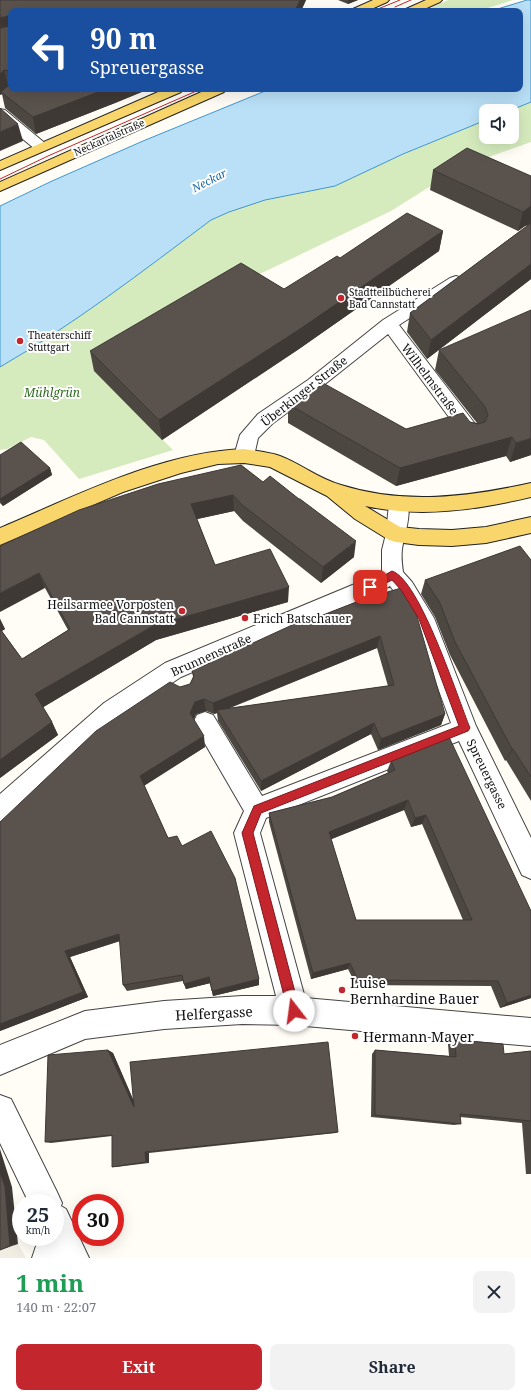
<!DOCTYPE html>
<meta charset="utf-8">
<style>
:root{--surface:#fff;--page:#f2f2f3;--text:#1f2937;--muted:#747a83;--accent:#c4262e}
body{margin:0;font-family:"Noto Serif",serif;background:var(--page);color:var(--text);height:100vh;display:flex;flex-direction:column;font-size:15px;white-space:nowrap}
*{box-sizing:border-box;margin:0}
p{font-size:13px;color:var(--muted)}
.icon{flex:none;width:22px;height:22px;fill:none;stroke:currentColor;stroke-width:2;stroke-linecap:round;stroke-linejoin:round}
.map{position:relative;height:1258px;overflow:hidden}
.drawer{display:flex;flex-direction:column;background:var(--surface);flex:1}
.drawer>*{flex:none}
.guide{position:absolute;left:8px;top:8px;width:515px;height:84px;border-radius:8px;box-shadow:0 4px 16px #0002;background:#1a4fa0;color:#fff;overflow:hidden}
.fabs{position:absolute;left:479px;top:104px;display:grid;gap:8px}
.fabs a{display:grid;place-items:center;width:40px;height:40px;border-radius:8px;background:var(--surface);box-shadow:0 4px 16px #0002;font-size:20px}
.speed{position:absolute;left:12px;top:1194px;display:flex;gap:8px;font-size:20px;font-weight:700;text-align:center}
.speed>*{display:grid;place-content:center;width:52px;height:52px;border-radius:50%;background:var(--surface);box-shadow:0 4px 16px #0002;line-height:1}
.speed small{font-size:10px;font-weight:400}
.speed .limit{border:6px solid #d22;background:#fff;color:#111}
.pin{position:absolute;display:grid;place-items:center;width:34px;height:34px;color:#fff;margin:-17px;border-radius:8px;box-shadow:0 2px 6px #0006}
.me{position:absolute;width:44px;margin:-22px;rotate:345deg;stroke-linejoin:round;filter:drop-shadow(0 0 3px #0008)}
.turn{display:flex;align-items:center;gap:14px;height:84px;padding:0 16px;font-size:18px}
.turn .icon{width:52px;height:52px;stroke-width:2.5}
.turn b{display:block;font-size:28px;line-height:34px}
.round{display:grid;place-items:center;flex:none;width:42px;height:42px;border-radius:8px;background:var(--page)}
.head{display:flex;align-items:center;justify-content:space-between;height:68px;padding:0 16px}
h1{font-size:24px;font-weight:700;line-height:30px;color:#1e9e55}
.primary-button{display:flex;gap:8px;margin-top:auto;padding:8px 16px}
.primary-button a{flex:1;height:46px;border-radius:8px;background:var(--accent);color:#fff;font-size:16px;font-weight:700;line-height:46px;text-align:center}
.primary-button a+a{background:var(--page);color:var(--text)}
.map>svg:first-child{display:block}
.green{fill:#d5ebbd}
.plaza{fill:#f1ede2}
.water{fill:#b9e0f7;stroke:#3f96cf}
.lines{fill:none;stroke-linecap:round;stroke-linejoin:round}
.minor-casing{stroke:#444;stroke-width:2}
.major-casing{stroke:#222;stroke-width:2}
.minor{fill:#fff;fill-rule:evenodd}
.major{fill:#f9d66b;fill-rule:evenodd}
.tram{stroke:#c4262e;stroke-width:1}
.wall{fill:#4d4742;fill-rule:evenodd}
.shaded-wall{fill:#3f3936}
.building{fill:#5a524d;stroke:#3f3936;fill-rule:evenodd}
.route{fill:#c4262e;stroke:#7f191e}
.poi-dot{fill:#c4262e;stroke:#fff;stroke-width:1.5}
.labels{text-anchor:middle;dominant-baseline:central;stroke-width:4;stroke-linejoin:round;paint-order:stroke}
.far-street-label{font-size:10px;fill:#111;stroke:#fff}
.far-poi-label{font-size:10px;fill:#111;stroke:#fff;text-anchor:start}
.far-water-label{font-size:11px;font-style:italic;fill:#1768a6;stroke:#fff}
.street-label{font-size:12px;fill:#111;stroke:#fff}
.park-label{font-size:12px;font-style:italic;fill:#2f6b1f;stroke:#fff}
.poi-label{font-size:12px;fill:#111;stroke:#fff;text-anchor:end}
.near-poi-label{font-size:14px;fill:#111;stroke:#fff;text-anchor:start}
.near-street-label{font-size:14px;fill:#111;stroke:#fff}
</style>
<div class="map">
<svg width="531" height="1258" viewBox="0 0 531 1258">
<rect width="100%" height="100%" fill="#fffdf5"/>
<path class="green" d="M 448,0 L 513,0 L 478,11 L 424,11 Z
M 531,102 L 531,142 L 461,167 L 391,211 L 241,283 L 94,371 L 173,450 L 79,479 L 44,440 L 31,437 L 7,449 L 0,450 L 0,367 C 74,325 142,270 211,220 L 229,212 L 265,200 L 335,186 L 403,154 L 486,120 L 486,137 L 512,137 L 512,111 L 509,111 Z"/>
<path class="plaza" d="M 18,1244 L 26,1258 L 0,1258 L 0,1250 Z"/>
<path class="water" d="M 527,0 L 531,0 L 531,102 L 509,111 L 486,111 L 486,120 L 403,154 L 335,186 L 265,200 L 229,212 L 211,220 C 143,271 73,325 0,367 L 0,206 L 52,181 L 143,141 L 270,89 L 520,89 L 520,11 L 491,11 Z"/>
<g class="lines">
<g class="minor-casing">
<path id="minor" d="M 0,109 L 5,110 L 46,144 L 48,147 L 46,150 L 41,151 L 36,150 L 0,120 Z
M 456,276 L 462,278 L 464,281 L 462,284 L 399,325 L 479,429 L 481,434 L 479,439 L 472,441 L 465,439 L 388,334 L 320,388 L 272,424 L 258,438 L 254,456 L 251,461 L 244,463 L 237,461 L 234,456 L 240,435 L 258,414 L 308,380 L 383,320 L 450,278 Z
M 399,496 L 406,499 C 413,512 404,535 402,549 C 401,557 402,565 403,572 L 412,582 L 434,618 L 476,726 L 531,838 L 531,879 L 522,875 L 459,741 L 266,818 L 260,833 L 305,998 L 531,1018 L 531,1046 L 294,1025 L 242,1024 L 164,1029 L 85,1039 L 0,1075 L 0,1045 L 85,1011 L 164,1001 L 242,996 L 276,996 L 234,833 L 244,811 L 193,723 L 197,715 L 205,712 L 213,715 L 262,796 L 451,723 L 413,621 L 396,594 L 390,586 L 378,593 L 181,677 L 120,717 L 9,818 L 0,822 L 0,794 L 104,703 L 165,663 L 362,581 L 382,571 L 382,550 L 386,534 L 389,504 L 392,499 Z
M 0,1095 L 11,1099 L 57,1192 L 62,1203 L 61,1206 L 66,1209 L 89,1258 L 32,1258 L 36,1246 L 45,1237 L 55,1237 L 55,1203 L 29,1203 L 0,1143 Z"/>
</g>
<g class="major-casing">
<path id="major" d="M 373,0 L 389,0 L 387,2 L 367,11 L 351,11 L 353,9 Z
M 426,0 L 442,0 L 440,2 L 420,11 L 404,11 L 406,9 Z
M 165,89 L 182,89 L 181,92 L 0,170 L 0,161 Z
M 208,89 L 225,89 L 224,92 L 0,191 L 0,182 Z
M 244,449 C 256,451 269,452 280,456 C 301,464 319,479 341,485 C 404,505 468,497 531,483 L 531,497 C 476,510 421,518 365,506 L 400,527 L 419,529 L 452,530 L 486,527 L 531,517 L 531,533 L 486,543 L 452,546 L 419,545 L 396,542 L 389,540 L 355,519 L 327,496 L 270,467 L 244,463 L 218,464 L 181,473 L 123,492 L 0,545 L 0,528 C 76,496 161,452 244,449 Z"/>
</g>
<use href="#minor" class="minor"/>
<use href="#major" class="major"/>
<path class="tram" d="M 395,7 L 411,0
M 373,11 L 400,0
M 0,179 L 48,156 L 201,89"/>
</g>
<path class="wall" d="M 0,0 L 306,0 L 301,11 L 11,11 L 11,89 L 149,89 L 115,103 L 36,134 L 5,108 L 2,94 L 0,95 Z
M 338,0 L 358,0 L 348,4 Z
M 433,170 L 531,176 L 531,279 L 427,359 L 407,332 L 410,313 L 530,224 L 525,226 L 518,231 L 430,190 Z
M 443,231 L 439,251 L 299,349 L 162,440 L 94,371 L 90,351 L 284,289 L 340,258 Z
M 439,350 L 531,455 L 510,462 L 506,456 L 396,486 L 288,423 L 288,404 L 316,389 L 406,429 L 470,422 L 477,423 L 435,370 Z
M 0,455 L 50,468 L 52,475 L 3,506 L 0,503 Z
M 241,465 L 354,557 L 321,583 L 243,521 L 234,511 L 197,519 L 215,565 L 288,602 L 156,640 L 43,707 L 52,722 L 58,735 L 0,778 L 0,619 L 5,629 L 2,631 L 22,659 L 68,630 L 45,588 L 0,546 Z
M 531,560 L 531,801 L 506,760 L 505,761 L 450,655 L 435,617 L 421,594 L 425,580 Z
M 364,599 L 445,714 L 441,725 L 378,750 L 371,734 L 261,791 L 218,721 L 217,713 L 214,714 L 206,711 L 196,714 L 194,719 L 205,747 L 144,786 L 168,838 L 182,846 L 259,985 L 213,996 L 210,983 L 186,989 L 183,981 L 127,991 L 123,985 L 120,941 L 70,957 L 88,997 L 0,1031 L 0,822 L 180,687 L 190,684 L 193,677 L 192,671 L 305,622 ZM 377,648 L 388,686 L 230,708 Z
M 449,737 L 531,998 L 500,1008 L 491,986 L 356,985 L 348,969 L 311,979 L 269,822 L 269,813 L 332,797 L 388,773 L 387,771 L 391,761 ZM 404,810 L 411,827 L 422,824 L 463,920 L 356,920 L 331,839 Z
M 455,1040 L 504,1054 L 531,1051 L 531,1174 L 526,1174 L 522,1123 L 460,1117 L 461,1124 L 454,1125 L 371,1117 L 372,1054 L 375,1050 L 449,1056 L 448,1044 Z
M 108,1050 L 113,1053 L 133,1099 L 338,1132 L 336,1133 L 149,1153 L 149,1163 L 116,1167 L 112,1167 L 112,1136 L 51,1143 L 45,1142 Z"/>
<path class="shaded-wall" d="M 300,0 L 306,0 L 301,11 L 295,11 Z
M 348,0 L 358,0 L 348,4 Z
M 8,16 L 11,28 L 0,36 L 0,18 Z
M 4,70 L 8,87 L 1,92 L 2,94 L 0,95 L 0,74 Z
M 106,89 L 149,89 L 115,103 L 36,134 L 33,117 Z
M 18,124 L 23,141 L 0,151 L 0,132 Z
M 531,206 L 531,224 L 525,226 L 518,231 L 523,212 Z
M 443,231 L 439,251 L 299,349 L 162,440 L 159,420 Z
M 531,264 L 531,279 L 427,359 L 431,340 Z
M 512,437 L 506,456 L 396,486 L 400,468 Z
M 531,438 L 531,455 L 510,462 L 516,443 Z
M 50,468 L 52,475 L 3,506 L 0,499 Z
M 233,495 L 234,511 L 193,520 L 191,504 Z
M 356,541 L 354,557 L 321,583 L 323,567 Z
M 39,573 L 45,588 L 0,612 L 0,593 Z
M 289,587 L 288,602 L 156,640 L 42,708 L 35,694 L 153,626 Z
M 0,619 L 5,629 L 0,632 Z
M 380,636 L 377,648 L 219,712 L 217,710 L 217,713 L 214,714 L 213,703 Z
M 204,699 L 206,711 L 196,714 L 192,724 L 190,713 L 195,702 Z
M 445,714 L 441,725 L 378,750 L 381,739 Z
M 52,722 L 58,735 L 0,778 L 0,760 Z
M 374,723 L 371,734 L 261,791 L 261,781 Z
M 204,736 L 205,747 L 143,786 L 140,776 Z
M 512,749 L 513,749 L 506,760 L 505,761 Z
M 408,800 L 404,810 L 327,841 L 329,832 Z
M 426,815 L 422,824 L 411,827 L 415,818 Z
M 119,934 L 123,940 L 70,957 L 88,997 L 0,1031 L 0,1024 L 65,951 Z
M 350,963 L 348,969 L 311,979 L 313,973 Z
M 209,977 L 211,983 L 186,989 L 184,984 Z
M 259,979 L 259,985 L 213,996 L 212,991 Z
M 531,995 L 531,998 L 500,1008 L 507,1003 Z
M 108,1050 L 113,1053 L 137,1109 L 134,1107 Z
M 0,1149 L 12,1187 L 18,1244 L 0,1250 Z
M 145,1152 L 149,1153 L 149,1163 L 146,1162 Z"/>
<path class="building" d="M 0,0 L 300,0 L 295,11 L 11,11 L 11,71 L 4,70 L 0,74 L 0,28 L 9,26 L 8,16 L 0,18 Z
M 11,83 L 11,89 L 106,89 L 33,117 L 1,92 Z
M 0,108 L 18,124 L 0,132 Z
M 467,148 L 531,176 L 531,206 L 523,212 L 433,170 Z
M 407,213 L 443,231 L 300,329 L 159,420 L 90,351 L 241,263 L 284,289 L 337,256 L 340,258 Z
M 531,223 L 531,264 L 431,340 L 410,313 Z
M 531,310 L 531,438 L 516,443 L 512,437 L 400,468 L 288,404 L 310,386 L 316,389 L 323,383 L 406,429 L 463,413 L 470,422 L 478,424 L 485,422 L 488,415 L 485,407 L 439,350 Z
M 21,442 L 50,468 L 0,499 L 0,455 Z
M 241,465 L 263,482 L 270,476 L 299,499 L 300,499 L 356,541 L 323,567 L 242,505 L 233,495 L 191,504 L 215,565 L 270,549 L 289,587 L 153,626 L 35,694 L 52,722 L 0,760 L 0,629 L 22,659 L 70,629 L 39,573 L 0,593 L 0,546 L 79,510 L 158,484 Z
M 520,546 L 531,560 L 531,777 L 513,749 L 512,749 L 455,642 L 440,603 L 425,580 Z
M 401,588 L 416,613 L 445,714 L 381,739 L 374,723 L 261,781 L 217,710 L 394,685 L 380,636 L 213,703 L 204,699 L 195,702 L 190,713 L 204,736 L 140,776 L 168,838 L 177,836 L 182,846 L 211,831 L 235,878 L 259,979 L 212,991 L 209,977 L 184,984 L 182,975 L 123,985 L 119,934 L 65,951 L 83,992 L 0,1024 L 0,822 L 96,731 L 170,682 L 180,687 L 190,684 L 194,676 L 192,671 L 303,620 L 305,622 L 364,599 Z
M 449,737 L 531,911 L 531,995 L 507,1003 L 498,981 L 358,980 L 350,963 L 313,973 L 269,813 L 332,797 L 395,770 L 391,761 ZM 408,800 L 415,818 L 426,815 L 472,920 L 356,920 L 329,832 Z
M 455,1040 L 503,1044 L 504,1054 L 531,1051 L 531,1121 L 460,1114 L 461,1124 L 375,1115 L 375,1050 L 456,1057 Z
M 328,1042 L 338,1132 L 145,1152 L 146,1162 L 112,1167 L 112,1135 L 45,1142 L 48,1055 L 108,1050 L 134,1107 L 130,1062 Z
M 0,1172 L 5,1187 L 10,1246 L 0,1250 Z"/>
<path class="route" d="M 392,571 C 420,580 458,699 470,728 L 468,731 L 261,813 L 253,833 L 300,1011 L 298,1015 L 294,1017 L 289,1015 L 288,1011 L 242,833 L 254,806 L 459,726 L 419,619 L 401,590 L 392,580 L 370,591 L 366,587 L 367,585 Z"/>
<g class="poi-dot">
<circle cx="341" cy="298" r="4"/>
<circle cx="20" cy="341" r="4"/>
<circle cx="182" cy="611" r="4"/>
<circle cx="245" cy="618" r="4"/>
<circle cx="342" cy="990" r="4"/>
<circle cx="355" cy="1036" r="4"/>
</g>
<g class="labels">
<g class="far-street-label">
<text transform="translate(109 137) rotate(-24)">Neckartalstraße</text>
</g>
<g class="far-poi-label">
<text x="349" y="292">Stadtteilbücherei<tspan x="349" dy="12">Bad Cannstatt</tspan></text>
<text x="28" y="335">Theaterschiff<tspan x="28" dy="12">Stuttgart</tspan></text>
</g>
<g class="far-water-label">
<text transform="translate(209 180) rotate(-27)">Neckar</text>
</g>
<g class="street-label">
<text transform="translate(430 379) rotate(53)">Wilhelmstraße</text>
<text transform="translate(304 391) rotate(-38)">Überkinger Straße</text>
<text transform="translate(211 655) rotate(-24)">Brunnenstraße</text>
<text transform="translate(487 774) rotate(64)">Spreuergasse</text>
</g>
<g class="park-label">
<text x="52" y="392">Mühlgrün</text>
</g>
<g class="poi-label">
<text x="174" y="604">Heilsarmee Vorposten<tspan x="174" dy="14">Bad Cannstatt</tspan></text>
<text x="253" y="618" text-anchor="start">Erich Batschauer</text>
</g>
<g class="near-poi-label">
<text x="350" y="982">Luise<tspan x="350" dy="16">Bernhardine Bauer</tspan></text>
<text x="363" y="1036">Hermann Mayer</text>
</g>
<g class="near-street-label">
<text transform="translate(214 1013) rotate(-3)">Helfergasse</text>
</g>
</g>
</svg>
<div class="fabs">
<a><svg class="icon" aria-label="sound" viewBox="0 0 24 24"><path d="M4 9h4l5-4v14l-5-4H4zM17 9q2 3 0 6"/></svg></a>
</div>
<div class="speed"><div>25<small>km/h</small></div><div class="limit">30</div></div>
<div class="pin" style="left:370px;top:587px;background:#d93025"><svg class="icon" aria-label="arrive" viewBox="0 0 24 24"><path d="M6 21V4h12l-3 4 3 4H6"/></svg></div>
<svg class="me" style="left:294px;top:1011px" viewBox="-20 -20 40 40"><circle r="19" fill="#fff"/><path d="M0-13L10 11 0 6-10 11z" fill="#c4262e"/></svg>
<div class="guide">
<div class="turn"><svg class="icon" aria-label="left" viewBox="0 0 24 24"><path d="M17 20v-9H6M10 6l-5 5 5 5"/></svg><div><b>90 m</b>Spreuergasse</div></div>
</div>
</div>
<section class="drawer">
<div class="head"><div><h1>1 min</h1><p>140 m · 22:07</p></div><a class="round"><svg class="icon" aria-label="close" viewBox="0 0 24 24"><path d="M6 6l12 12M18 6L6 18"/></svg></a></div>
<div class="primary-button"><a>Exit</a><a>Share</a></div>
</section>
